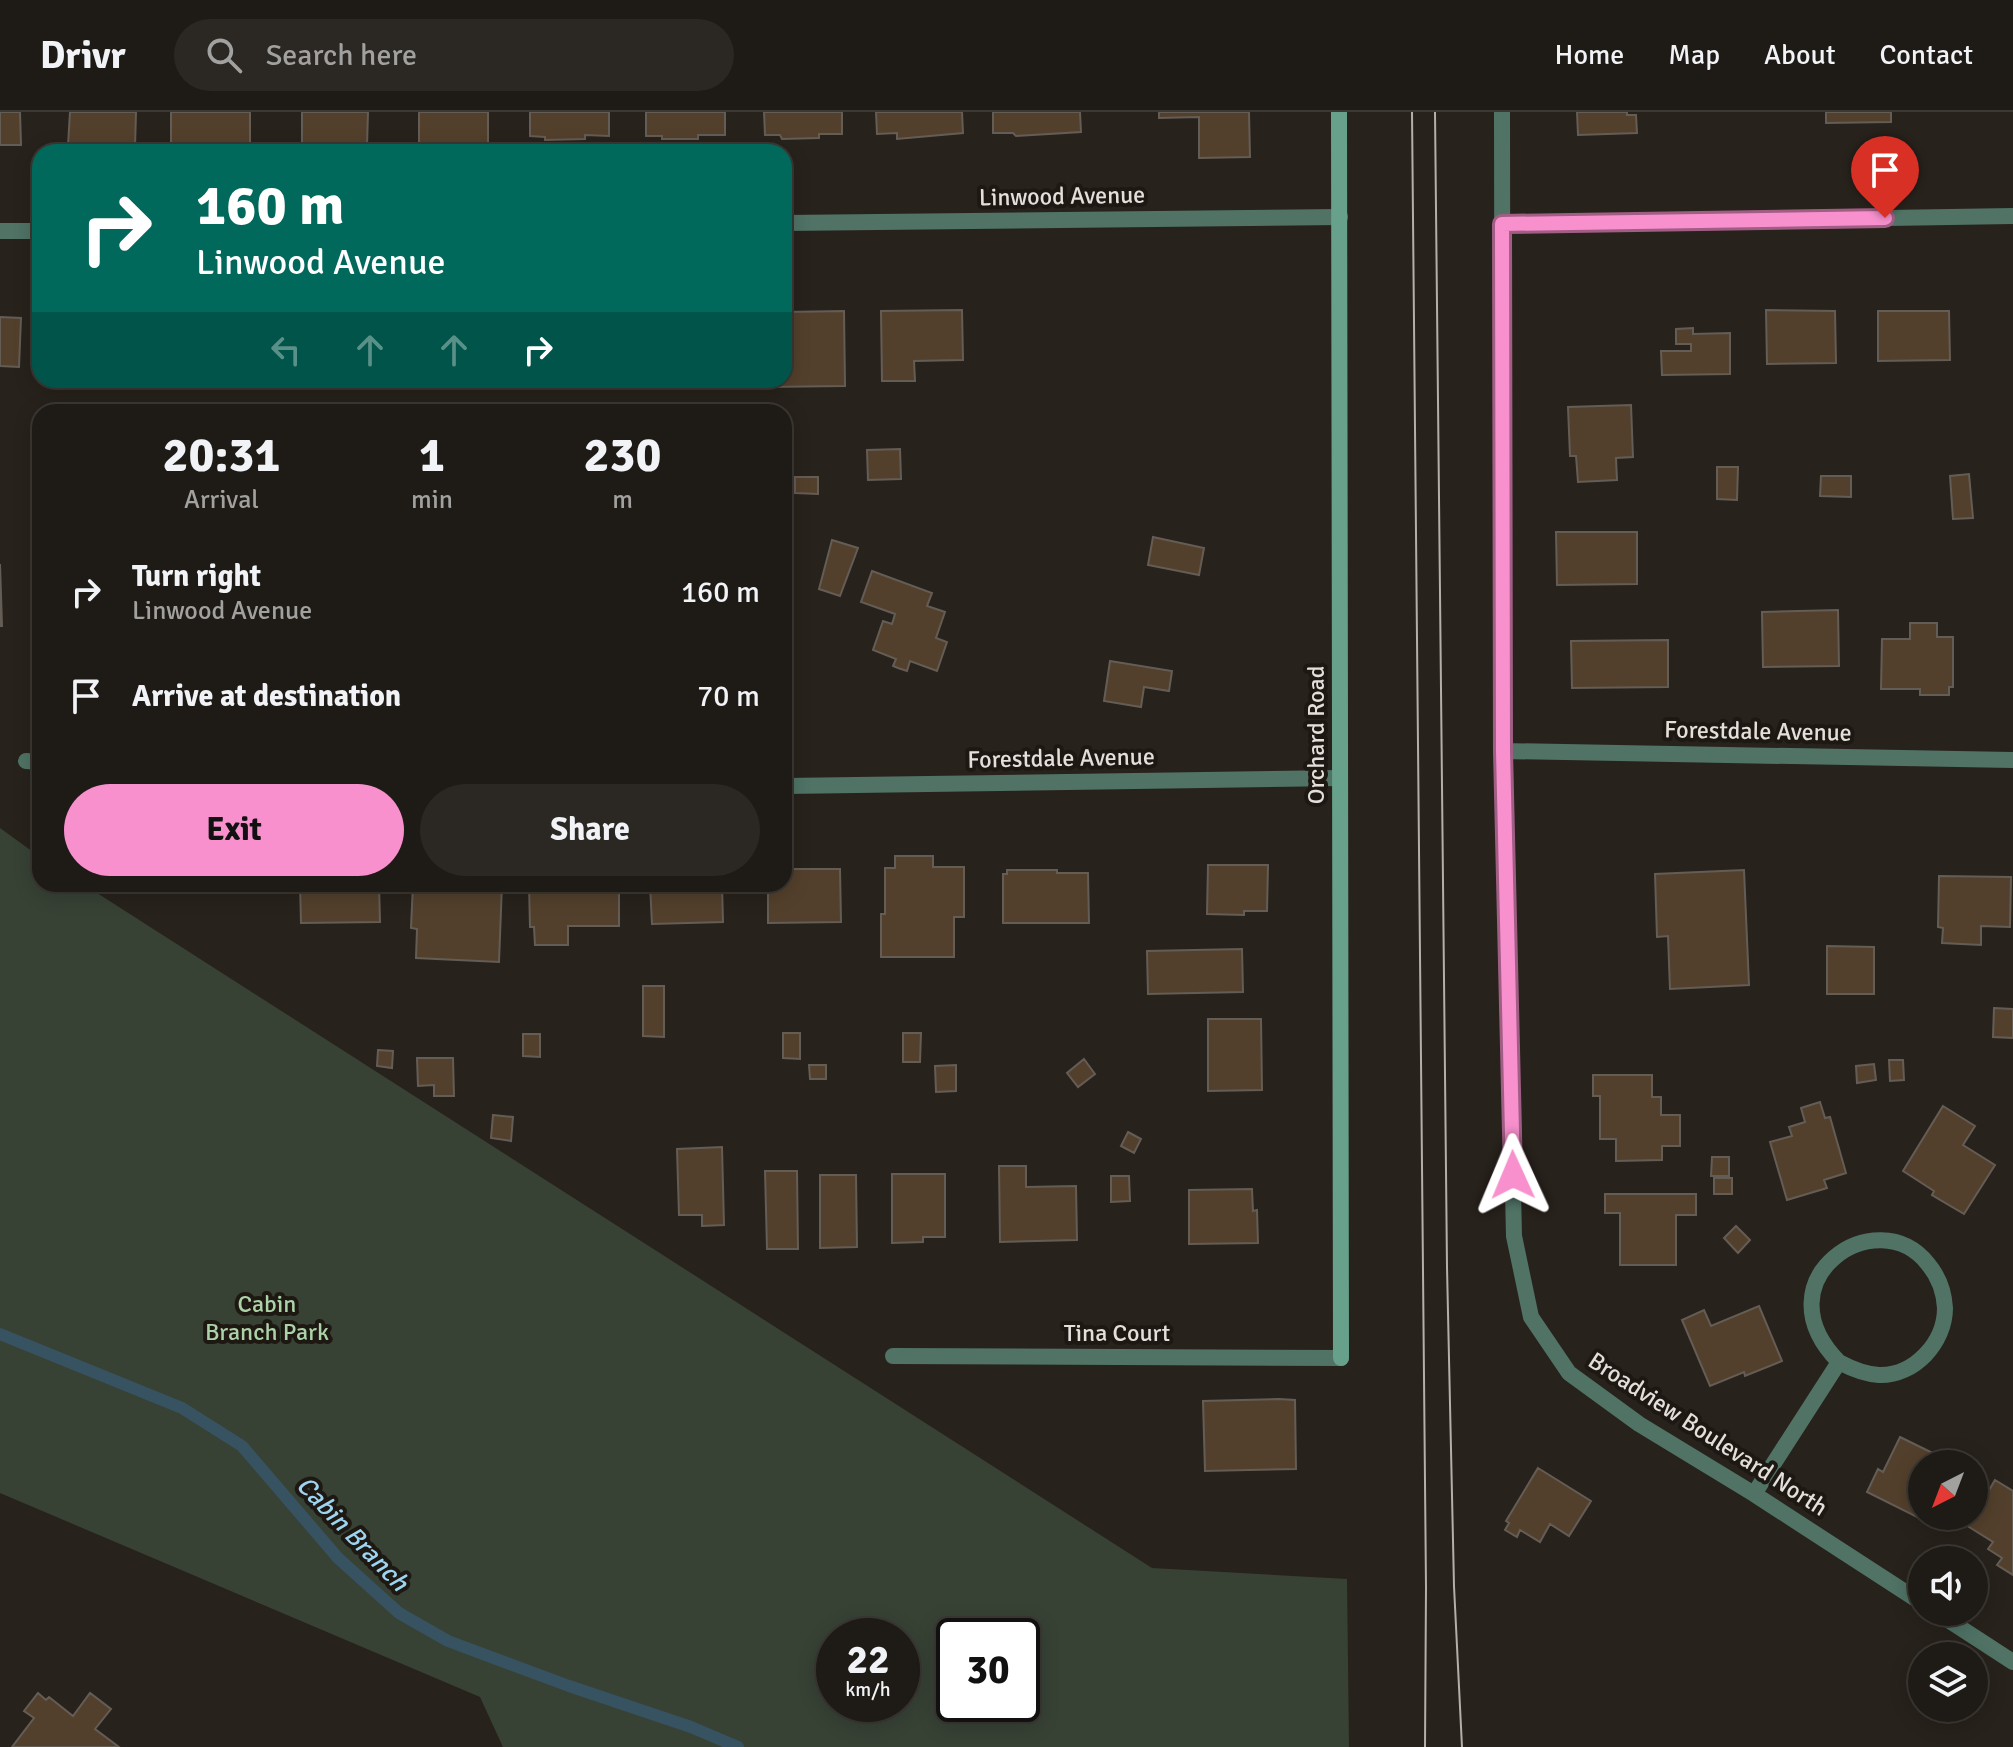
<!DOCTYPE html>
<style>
:root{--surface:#1e1a15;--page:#2b2722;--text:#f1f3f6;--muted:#a1a1a0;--line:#3c3834;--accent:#f790cd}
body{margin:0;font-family:Signika,sans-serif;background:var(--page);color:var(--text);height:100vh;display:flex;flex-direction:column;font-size:30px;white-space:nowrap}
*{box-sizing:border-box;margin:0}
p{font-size:26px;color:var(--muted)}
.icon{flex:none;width:44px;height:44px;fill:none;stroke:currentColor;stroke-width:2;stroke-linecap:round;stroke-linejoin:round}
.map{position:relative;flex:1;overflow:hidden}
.details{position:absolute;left:32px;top:292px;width:760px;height:488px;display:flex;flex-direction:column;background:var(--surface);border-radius:24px;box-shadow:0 4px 20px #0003,0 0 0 2px var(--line)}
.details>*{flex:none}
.top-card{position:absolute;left:32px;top:32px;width:760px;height:244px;border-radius:24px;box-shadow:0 4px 20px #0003,0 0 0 2px var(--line);background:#00695c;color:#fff;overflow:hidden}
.needle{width:52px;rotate:222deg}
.tools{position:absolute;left:1908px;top:1338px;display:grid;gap:16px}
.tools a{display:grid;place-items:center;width:80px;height:80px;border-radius:50%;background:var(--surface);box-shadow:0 4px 20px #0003,0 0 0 2px var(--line);font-size:40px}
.speed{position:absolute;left:816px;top:1506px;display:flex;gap:16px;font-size:40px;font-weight:700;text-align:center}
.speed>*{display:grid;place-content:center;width:104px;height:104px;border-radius:50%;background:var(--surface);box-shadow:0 4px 20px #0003,0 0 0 2px var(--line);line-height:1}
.speed small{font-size:20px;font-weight:400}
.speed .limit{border:4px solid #111;border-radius:12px;background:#fff;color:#111}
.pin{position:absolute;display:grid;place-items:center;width:68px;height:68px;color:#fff;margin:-82px -34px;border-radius:50% 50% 50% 0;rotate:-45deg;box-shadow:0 0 8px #0007}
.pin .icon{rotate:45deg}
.me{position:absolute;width:88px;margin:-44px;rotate:359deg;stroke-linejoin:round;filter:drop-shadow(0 0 6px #0008)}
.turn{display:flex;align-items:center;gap:28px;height:168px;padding:0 32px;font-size:36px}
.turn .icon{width:104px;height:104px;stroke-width:2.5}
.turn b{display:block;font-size:56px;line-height:68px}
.lanes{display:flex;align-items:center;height:76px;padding:0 32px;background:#0003;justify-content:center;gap:40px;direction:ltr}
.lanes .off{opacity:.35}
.eta{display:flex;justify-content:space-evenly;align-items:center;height:136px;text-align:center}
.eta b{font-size:48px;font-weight:700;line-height:56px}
.action{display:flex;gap:16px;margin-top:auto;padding:16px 32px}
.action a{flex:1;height:92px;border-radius:48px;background:var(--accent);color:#111;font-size:32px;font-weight:700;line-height:92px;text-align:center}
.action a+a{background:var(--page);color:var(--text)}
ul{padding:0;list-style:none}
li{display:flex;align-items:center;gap:24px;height:104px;padding:0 32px}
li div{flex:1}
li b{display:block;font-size:30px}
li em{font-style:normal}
header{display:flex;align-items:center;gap:48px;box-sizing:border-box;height:112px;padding:0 40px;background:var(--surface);border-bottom:2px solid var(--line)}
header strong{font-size:38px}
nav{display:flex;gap:44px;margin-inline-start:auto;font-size:28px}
.search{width:560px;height:72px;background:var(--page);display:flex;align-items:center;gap:20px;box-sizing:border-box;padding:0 28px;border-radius:44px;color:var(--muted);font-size:30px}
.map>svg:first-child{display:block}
.green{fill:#374235;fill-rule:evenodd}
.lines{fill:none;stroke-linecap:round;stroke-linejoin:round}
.stream{stroke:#375362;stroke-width:12}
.building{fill:#53402c;stroke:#645d56;stroke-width:2}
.street{stroke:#507366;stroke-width:16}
.secondary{stroke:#67a18c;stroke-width:16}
.tram{stroke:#b4afab;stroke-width:2}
.route-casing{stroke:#a15e85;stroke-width:20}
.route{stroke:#f790cd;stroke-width:14}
.labels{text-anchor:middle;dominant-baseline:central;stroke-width:8;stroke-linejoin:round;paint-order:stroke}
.street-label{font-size:24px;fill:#e3dfdb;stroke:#1e1813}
.park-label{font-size:24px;fill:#acd2a7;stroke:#1e1813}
.water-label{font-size:26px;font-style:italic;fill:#9cd4f1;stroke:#1e1813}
</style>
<header>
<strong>Drivr</strong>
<div class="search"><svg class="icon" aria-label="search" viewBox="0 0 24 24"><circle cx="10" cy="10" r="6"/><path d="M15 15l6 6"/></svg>Search here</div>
<nav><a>Home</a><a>Map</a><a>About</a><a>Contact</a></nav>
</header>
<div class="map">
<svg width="2013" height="1635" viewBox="0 0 2013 1635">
<rect width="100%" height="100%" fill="#28221c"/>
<path class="green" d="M 0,716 L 40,745 L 40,772 L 83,772 L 1152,1456 L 1347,1467 L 1349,1635 L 503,1635 L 480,1585 L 0,1381 ZM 834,1524 L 902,1524 L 902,1592 L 834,1592 ZM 954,1524 L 1022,1524 L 1022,1592 L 954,1592 Z"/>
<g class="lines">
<path class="stream" d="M 0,1222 L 182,1296 L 242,1334 L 338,1446 L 399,1501 L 448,1529 L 569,1574 L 691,1615 L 738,1635"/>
</g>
<path class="building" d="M 0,0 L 20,0 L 21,33 L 0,33 Z
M 70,0 L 136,0 L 135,35 L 68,33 Z
M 171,0 L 250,0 L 250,34 L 217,34 L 217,40 L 186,40 L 186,31 L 171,31 Z
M 302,0 L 368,0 L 367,34 L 302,33 Z
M 419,0 L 488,0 L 488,31 L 419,31 Z
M 530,0 L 609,0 L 609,24 L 585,23 L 585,27 L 545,28 L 545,25 L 530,24 Z
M 646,0 L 725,0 L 725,23 L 698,23 L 698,27 L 662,27 L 662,24 L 646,24 Z
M 764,0 L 842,0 L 842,22 L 819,22 L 819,26 L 782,27 L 780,23 L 765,23 Z
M 876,0 L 962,0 L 963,21 L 897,27 L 897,21 L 877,22 Z
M 993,0 L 1080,0 L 1081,20 L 1016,24 L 1013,21 L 993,21 Z
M 1159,0 L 1249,0 L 1250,45 L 1199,46 L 1199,5 L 1159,6 Z
M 1577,0 L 1627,0 L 1627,3 L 1636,3 L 1637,21 L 1578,23 Z
M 1826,0 L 1891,0 L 1891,10 L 1826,11 Z
M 962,198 L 963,248 L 914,249 L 915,269 L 882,269 L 881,199 Z
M 1766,198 L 1835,199 L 1836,251 L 1767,252 Z
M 844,199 L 845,274 L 764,275 L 764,268 L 784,268 L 784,200 Z
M 1878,199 L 1949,199 L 1950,248 L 1878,249 Z
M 0,205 L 21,206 L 19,255 L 0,254 Z
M 1693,216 L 1693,222 L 1730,221 L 1730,262 L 1662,263 L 1661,239 L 1691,239 L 1691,232 L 1676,232 L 1676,217 Z
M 1631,293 L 1633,345 L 1616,346 L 1617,368 L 1578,370 L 1576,344 L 1570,344 L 1568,295 Z
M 900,337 L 901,367 L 868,368 L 867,338 Z
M 1717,355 L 1738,355 L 1737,388 L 1717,387 Z
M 1969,362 L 1973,406 L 1953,407 L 1950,364 Z
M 1821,364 L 1851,364 L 1851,385 L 1820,384 Z
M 795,365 L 818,365 L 818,382 L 795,381 Z
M 1556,420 L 1637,420 L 1637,472 L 1557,473 Z
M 1153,425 L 1204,436 L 1199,463 L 1148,453 Z
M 832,428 L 858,436 L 840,484 L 819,477 Z
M 0,452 L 2,514 L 0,514 Z
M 872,459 L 932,481 L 927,494 L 945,500 L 936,526 L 947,530 L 937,559 L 910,549 L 907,559 L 898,556 L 893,554 L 896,547 L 873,538 L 883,509 L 892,512 L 895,502 L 861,490 Z
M 1838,498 L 1839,554 L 1763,555 L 1762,500 Z
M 1910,511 L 1937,511 L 1937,525 L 1953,525 L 1953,575 L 1949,575 L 1949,583 L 1920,583 L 1920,577 L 1881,577 L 1882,527 L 1910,527 Z
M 1668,528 L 1668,575 L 1572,576 L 1571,529 Z
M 1110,549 L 1172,559 L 1169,579 L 1144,575 L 1141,595 L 1104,589 Z
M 895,744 L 933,744 L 933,755 L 964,755 L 964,805 L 954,805 L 954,845 L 881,845 L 881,802 L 885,802 L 885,756 L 895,756 Z
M 1208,753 L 1268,753 L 1267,799 L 1244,799 L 1244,803 L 1207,802 Z
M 784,757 L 840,757 L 841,810 L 768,811 L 768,772 L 784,772 Z
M 1007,758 L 1057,758 L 1057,761 L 1088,761 L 1089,811 L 1003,811 L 1003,762 L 1007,762 Z
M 1744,758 L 1749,873 L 1670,877 L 1668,824 L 1657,825 L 1655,762 Z
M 1939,764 L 2011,765 L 2010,815 L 1981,814 L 1981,833 L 1942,831 L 1943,816 L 1938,815 Z
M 300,772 L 379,772 L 380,810 L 301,811 Z
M 413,772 L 502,772 L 499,850 L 416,846 L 417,817 L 411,816 Z
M 529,772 L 619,772 L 619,814 L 568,814 L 568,833 L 535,833 L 534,815 L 530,815 Z
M 650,772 L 722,772 L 723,810 L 652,812 Z
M 1827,834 L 1874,835 L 1874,882 L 1827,882 Z
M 1242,837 L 1243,880 L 1148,882 L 1147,839 Z
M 643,874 L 664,874 L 664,925 L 643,924 Z
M 1994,896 L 2013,897 L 2013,926 L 1993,925 Z
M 1208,907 L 1261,907 L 1262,978 L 1208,979 Z
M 783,921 L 800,921 L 800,947 L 783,946 Z
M 903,921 L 921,921 L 920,950 L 903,950 Z
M 523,922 L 540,922 L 540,945 L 523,944 Z
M 378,938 L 393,939 L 392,956 L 377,954 Z
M 417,946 L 453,946 L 454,984 L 434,984 L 434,973 L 418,974 Z
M 1084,947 L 1095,962 L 1078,975 L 1067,961 Z
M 1889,948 L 1903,948 L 1904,968 L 1890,969 Z
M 1874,952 L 1876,968 L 1857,971 L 1856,954 Z
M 809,953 L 826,953 L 826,967 L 810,967 Z
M 956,953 L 956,979 L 936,980 L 935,954 Z
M 1593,963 L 1652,963 L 1652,985 L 1661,985 L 1661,1003 L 1680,1003 L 1680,1034 L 1662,1034 L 1662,1048 L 1616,1049 L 1616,1027 L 1600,1027 L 1600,984 L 1593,984 Z
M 1820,990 L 1825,1006 L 1830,1005 L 1846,1061 L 1824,1068 L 1827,1076 L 1787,1088 L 1770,1030 L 1792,1024 L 1789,1015 L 1805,1010 L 1801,996 Z
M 1943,994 L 1975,1014 L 1963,1033 L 1995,1053 L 1964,1102 L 1932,1083 L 1934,1079 L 1903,1059 Z
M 493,1003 L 513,1005 L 511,1029 L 491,1026 Z
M 1128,1020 L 1141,1027 L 1134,1041 L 1121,1034 Z
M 722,1035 L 724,1113 L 702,1114 L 702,1103 L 679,1103 L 677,1037 Z
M 1712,1045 L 1729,1045 L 1729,1064 L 1711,1064 Z
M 999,1054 L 1026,1054 L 1026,1075 L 1076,1074 L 1077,1128 L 1000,1130 Z
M 765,1059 L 797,1059 L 798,1137 L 767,1137 Z
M 892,1062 L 945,1062 L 945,1125 L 923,1125 L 923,1130 L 892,1131 Z
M 820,1063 L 856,1063 L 857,1135 L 820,1136 Z
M 1111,1064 L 1129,1064 L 1130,1089 L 1111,1090 Z
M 1714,1066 L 1732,1066 L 1732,1082 L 1714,1082 Z
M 1252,1077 L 1253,1099 L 1257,1098 L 1258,1131 L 1189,1132 L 1189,1078 Z
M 1605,1082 L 1696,1082 L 1696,1103 L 1676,1103 L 1676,1153 L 1620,1153 L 1620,1101 L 1605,1101 Z
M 1736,1114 L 1750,1128 L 1738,1141 L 1724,1126 Z
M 1759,1194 L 1782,1249 L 1745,1264 L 1744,1260 L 1710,1274 L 1682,1208 L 1704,1198 L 1711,1214 Z
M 1279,1287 L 1295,1288 L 1296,1357 L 1205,1359 L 1203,1289 Z
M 1900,1325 L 1955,1352 L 1922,1352 L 1921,1407 L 1867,1380 L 1878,1357 L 1883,1360 Z
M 1538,1356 L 1591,1389 L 1569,1424 L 1550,1412 L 1540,1430 L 1520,1418 L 1517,1425 L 1505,1418 L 1509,1411 L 1506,1409 Z
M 1995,1368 L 2013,1379 L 2013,1463 L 1997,1453 L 2002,1446 L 1988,1437 L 1993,1430 L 1966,1413 L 1974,1404 Z
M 38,1581 L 46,1588 L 49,1585 L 73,1604 L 90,1581 L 111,1597 L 95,1617 L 119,1635 L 12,1635 L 34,1606 L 24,1599 Z"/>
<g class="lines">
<path class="street" d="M 1502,0 L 1503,639 L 1514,1124 L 1531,1205 L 1569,1261 L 1639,1312 L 1754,1382 L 1922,1491
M 784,111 L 1340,105
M 1502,112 L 2013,104
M 0,119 L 40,119
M 1503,639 L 2013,648
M 26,649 L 40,650
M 784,674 L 1339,666
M 893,1244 L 1341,1246
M 1754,1382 L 1839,1250 C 1852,1257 1864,1262 1879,1263 C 1915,1264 1945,1230 1945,1196 C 1944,1179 1939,1165 1928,1152 C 1877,1087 1758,1168 1839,1250
M 1936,1500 L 2013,1550"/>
<path class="secondary" d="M 1339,0 L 1341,1246"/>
<path class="tram" d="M 1412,0 L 1426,1475 L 1425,1635
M 1435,0 L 1447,1155 L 1454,1474 L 1462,1635"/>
</g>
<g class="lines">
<g class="route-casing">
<path id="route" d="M 1513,1063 L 1503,639 L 1502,112 L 1885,106"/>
</g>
<use href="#route" class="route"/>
</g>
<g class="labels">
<g class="street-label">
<text transform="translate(1062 84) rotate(-1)">Linwood Avenue</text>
<text transform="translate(1758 619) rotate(1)">Forestdale Avenue</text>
<text transform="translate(1316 623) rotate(-90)">Orchard Road</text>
<text transform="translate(1061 646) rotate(-1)">Forestdale Avenue</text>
<text x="1117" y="1221">Tina Court</text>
<text transform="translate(1708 1322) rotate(33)">Broadview Boulevard North</text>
</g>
<g class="park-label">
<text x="267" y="1192">Cabin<tspan x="267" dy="28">Branch Park</tspan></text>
</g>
<g class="water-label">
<text transform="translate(352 1422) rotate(46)">Cabin Branch</text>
</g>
</g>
</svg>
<div class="tools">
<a><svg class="needle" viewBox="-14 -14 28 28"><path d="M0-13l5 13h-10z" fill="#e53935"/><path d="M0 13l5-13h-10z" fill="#a1a1a0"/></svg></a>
<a><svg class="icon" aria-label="sound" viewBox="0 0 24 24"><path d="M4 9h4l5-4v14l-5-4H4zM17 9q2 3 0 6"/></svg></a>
<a><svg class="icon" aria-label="layers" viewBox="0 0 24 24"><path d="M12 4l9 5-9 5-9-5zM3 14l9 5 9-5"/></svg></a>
</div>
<div class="speed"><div>22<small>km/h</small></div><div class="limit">30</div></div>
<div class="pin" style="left:1885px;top:106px;background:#d93025"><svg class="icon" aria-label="arrive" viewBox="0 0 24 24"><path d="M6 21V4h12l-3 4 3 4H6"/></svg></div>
<svg class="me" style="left:1513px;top:1063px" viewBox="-20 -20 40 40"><path d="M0-17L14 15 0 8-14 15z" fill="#f790cd" stroke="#fff" stroke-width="4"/></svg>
<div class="top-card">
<div class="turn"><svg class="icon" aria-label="right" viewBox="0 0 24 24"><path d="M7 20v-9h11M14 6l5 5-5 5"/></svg><div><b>160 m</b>Linwood Avenue</div></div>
<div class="lanes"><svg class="icon off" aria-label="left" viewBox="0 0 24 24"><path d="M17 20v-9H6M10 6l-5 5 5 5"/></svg><svg class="icon off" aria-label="ahead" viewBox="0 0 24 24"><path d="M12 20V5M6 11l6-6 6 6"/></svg><svg class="icon off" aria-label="ahead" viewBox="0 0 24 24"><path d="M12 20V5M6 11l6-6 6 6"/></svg><svg class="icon" aria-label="right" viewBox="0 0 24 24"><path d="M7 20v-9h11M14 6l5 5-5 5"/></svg></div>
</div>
<section class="details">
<div class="eta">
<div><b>20:31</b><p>Arrival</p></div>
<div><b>1</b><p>min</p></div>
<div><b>230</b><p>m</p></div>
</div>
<ul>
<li><svg class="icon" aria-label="right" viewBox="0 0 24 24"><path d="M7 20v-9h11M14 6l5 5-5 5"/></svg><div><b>Turn right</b><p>Linwood Avenue</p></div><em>160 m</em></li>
<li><svg class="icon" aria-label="arrive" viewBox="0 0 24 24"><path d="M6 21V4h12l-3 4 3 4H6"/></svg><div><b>Arrive at destination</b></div><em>70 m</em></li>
</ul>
<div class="action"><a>Exit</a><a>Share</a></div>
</section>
</div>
